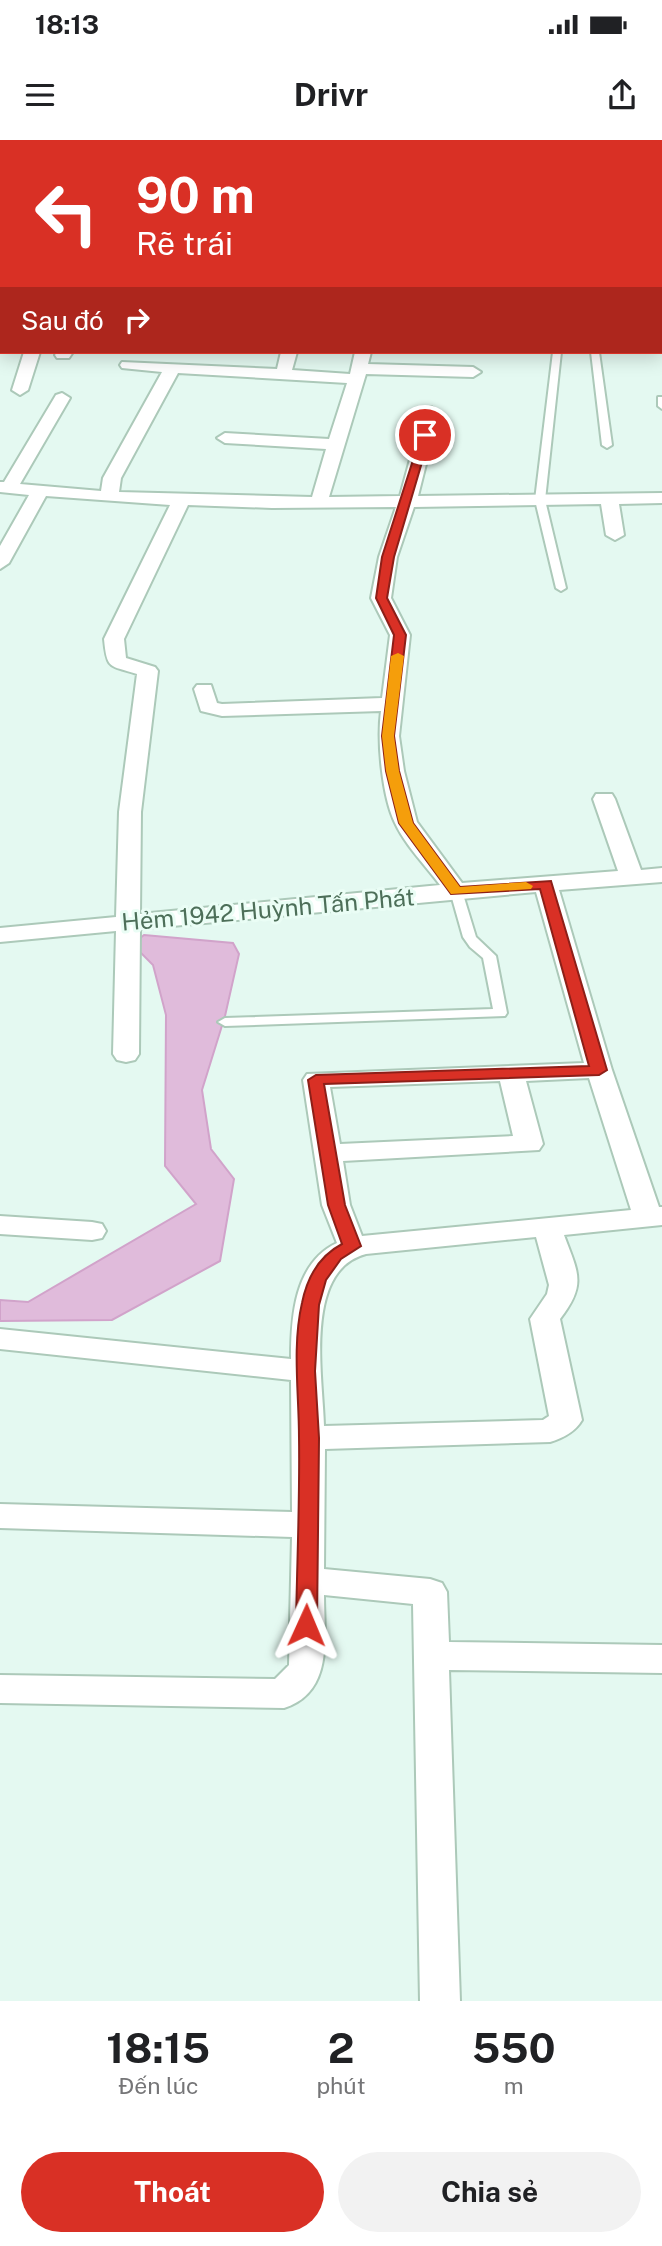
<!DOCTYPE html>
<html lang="vi">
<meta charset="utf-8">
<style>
:root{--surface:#fff;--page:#f2f2f2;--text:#202124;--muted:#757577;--accent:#d93025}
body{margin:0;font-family:"Public Sans",sans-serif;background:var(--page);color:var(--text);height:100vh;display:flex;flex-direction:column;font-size:26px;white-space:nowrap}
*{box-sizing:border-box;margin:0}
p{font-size:23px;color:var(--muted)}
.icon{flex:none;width:38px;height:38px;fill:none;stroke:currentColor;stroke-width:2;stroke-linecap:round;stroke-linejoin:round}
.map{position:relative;height:1861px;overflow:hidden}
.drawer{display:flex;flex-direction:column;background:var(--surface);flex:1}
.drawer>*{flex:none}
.banner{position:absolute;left:0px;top:0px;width:663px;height:214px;box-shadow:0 4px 18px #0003;background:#d93025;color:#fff;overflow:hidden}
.pin{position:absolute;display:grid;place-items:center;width:60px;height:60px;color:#fff;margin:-30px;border:4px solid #fff;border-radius:50%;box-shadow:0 2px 7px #0007}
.me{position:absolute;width:77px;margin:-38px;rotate:1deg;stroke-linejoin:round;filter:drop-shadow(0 0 5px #0008)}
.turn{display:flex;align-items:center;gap:24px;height:147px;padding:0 21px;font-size:32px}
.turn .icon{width:91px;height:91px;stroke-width:2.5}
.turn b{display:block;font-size:49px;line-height:60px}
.then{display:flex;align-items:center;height:66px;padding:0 21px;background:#0003;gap:14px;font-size:26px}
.eta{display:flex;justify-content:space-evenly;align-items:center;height:119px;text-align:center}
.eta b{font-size:42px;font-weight:700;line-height:49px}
.cta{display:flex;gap:14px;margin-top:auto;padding:14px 21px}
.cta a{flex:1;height:80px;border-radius:42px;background:var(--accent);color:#fff;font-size:28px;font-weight:700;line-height:80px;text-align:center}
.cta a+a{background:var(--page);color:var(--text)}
.status{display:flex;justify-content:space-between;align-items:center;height:49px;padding:0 35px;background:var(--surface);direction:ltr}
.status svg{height:19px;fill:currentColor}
header{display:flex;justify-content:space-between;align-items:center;height:91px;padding:0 21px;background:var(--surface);font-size:32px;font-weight:700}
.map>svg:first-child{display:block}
.water{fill:#e0bbdb;stroke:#d1a3ca;stroke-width:2}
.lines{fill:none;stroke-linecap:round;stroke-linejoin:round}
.lane-casing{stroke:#acc9b9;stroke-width:4}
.street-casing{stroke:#acc9b9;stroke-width:4}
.lane{fill:#fff;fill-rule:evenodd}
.street{fill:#fff;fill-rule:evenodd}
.route{fill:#d93025;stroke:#8d1f18;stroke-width:2}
.slow{fill:#f59e0b}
.labels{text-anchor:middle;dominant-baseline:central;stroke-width:6;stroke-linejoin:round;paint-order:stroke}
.street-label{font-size:24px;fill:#4d6f59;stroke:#eafdf5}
</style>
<div class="status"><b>18:13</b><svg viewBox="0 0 49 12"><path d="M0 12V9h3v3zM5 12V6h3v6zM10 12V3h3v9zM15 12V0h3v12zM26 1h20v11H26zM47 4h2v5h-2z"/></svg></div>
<header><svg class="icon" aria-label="menu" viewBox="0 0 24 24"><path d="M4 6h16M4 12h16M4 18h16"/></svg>Drivr<svg class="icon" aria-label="share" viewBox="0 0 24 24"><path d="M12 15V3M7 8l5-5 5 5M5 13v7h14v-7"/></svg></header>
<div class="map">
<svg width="662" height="1861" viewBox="0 0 662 1861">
<rect width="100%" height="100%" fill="#e4f9f1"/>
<path class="water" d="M 144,795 L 233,803 L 239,814 L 225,876 L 202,950 L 211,1009 L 234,1039 L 220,1121 L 112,1180 L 0,1181 L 0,1160 L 28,1162 L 196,1064 L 165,1026 L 166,875 L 153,825 L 137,809 L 134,803 Z"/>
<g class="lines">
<g class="lane-casing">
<path id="lane" d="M 287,0 L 294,0 L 286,2 Z
M 0,19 L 2,19 L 2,23 L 0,23 Z
M 553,212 L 561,212 L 545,360 L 566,448 L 561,451 L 556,448 L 535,360 Z
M 591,212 L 599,212 L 612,305 L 607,308 L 602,305 Z
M 658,257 L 662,257 L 662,269 L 658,266 Z
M 456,747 L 462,751 L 476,797 L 496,816 L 507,873 L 505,876 L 225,886 L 218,882 L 225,878 L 493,869 L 483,818 L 470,807 L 463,797 L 450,751 Z"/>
</g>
<g class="street-casing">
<path id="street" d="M 0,0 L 7,2 L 2,2 L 2,8 Z
M 404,0 L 416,0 L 416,2 L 404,2 Z
M 533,0 L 546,0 L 532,2 Z
M 0,57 L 2,57 L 2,65 L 0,65 Z
M 0,82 L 2,82 L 0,93 Z
M 0,181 L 2,181 L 2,191 L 0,191 Z
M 24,212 L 40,212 L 28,250 L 20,255 L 12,250 Z
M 57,212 L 73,212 L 69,218 L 57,218 L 55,215 Z
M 281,212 L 297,212 L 292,230 L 350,234 L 355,212 L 371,212 L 368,224 L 473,227 L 481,232 L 473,237 L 366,234 L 329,357 L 400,356 L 423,272 L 431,267 L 439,272 L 418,356 L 662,353 L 662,363 L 619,364 L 624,395 L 615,400 L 606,395 L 601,364 L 414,367 L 397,417 L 391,458 L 410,495 L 399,596 L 404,631 L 417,682 L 462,743 L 618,731 L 593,659 L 596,654 L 612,654 L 615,659 L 641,730 L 662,728 L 662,742 L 559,750 L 612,930 L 659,1067 L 662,1067 L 662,1085 L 564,1095 C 578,1133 587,1144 560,1179 L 582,1280 C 575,1292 563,1298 550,1302 L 325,1309 L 324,1429 L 430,1439 L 442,1443 L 447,1452 L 449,1502 L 662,1505 L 662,1533 L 449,1530 L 460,1861 L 420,1861 L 413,1464 L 324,1455 C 324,1497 334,1552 284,1568 L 0,1563 L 0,1535 L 275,1539 L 289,1525 L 292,1397 L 0,1388 L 0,1364 L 292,1372 L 291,1240 L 0,1209 L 0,1189 L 291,1219 C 291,1178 294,1123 337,1103 L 322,1065 L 303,940 L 307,934 L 584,923 L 536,752 L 140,789 L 139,914 L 135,920 L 126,922 L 117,920 L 113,914 L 116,791 L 0,802 L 0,788 L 116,777 L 119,672 L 137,534 C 109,525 107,530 104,499 L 170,365 L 46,356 L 9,423 L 0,429 L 0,406 L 29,355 L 0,352 L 0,342 L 4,342 L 56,255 L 62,253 L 70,258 L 20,344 L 101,351 L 103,338 L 162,232 L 122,228 L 120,225 L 122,222 L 277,229 ZM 178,233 L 347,243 L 329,299 L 225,293 L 217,298 L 225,303 L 326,309 L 312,357 L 119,352 L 121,338 ZM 188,365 L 272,368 L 396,367 L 379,417 L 371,458 L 390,495 L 382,558 L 222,564 L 217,563 L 211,545 L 197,545 L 194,549 L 201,571 L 222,576 L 381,571 C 377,601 382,656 395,683 C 405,705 426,726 440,745 L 140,774 L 141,672 L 158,531 L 155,527 L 126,518 L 124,499 ZM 589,938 L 631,1070 L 362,1096 L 350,1065 L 343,1021 L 539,1010 L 543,1004 L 526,941 ZM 500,941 L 513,996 L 340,1004 L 330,947 ZM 536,1097 L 549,1145 L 547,1154 L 530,1179 L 549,1276 L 543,1280 L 324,1286 C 323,1238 303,1130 366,1114 Z
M 0,1076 L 92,1082 L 102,1084 L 106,1091 L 102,1098 L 92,1100 L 0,1094 Z"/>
</g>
<use href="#lane" class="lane"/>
<use href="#street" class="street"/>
</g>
<path class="route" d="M 422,292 L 430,295 L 394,417 L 387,458 L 406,495 L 394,596 L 399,631 L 413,683 L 460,747 L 551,741 L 607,930 L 599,935 L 324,944 L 345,1065 L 361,1106 L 341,1119 L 326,1140 L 319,1165 L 315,1231 L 319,1298 L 317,1485 L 314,1491 L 306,1493 L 299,1491 L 296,1485 C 297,1422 300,1360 299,1297 C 299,1254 292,1206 302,1163 C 307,1138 319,1116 342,1104 L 328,1065 L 308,940 L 316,935 L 589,926 L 540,749 L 451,754 L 399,683 L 386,631 L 382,596 L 394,495 L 376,458 L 382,417 Z"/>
<path class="slow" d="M 398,513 L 404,516 L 394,596 L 399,631 L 413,683 L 460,747 L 526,742 L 533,746 L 531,749 L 451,754 L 399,683 L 386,631 L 382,596 L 391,516 Z"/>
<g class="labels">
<g class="street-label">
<text transform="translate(268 769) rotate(-5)">Hẻm 1942 Huỳnh Tấn Phát</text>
</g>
</g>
</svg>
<div class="pin" style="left:425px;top:295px;background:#d93025"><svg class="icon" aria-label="arrive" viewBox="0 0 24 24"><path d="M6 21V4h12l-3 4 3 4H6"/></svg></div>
<svg class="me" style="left:306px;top:1485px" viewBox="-20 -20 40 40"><path d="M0-17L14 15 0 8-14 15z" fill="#d93025" stroke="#fff" stroke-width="4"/></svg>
<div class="banner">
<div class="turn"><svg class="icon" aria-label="left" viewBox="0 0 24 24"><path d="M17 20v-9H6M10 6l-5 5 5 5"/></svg><div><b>90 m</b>Rẽ trái</div></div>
<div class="then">Sau đó<svg class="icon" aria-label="right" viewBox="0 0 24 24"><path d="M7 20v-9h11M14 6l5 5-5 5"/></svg></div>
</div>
</div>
<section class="drawer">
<div class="eta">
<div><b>18:15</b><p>Đến lúc</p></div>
<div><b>2</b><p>phút</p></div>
<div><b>550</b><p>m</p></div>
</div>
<div class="cta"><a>Thoát</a><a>Chia sẻ</a></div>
</section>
